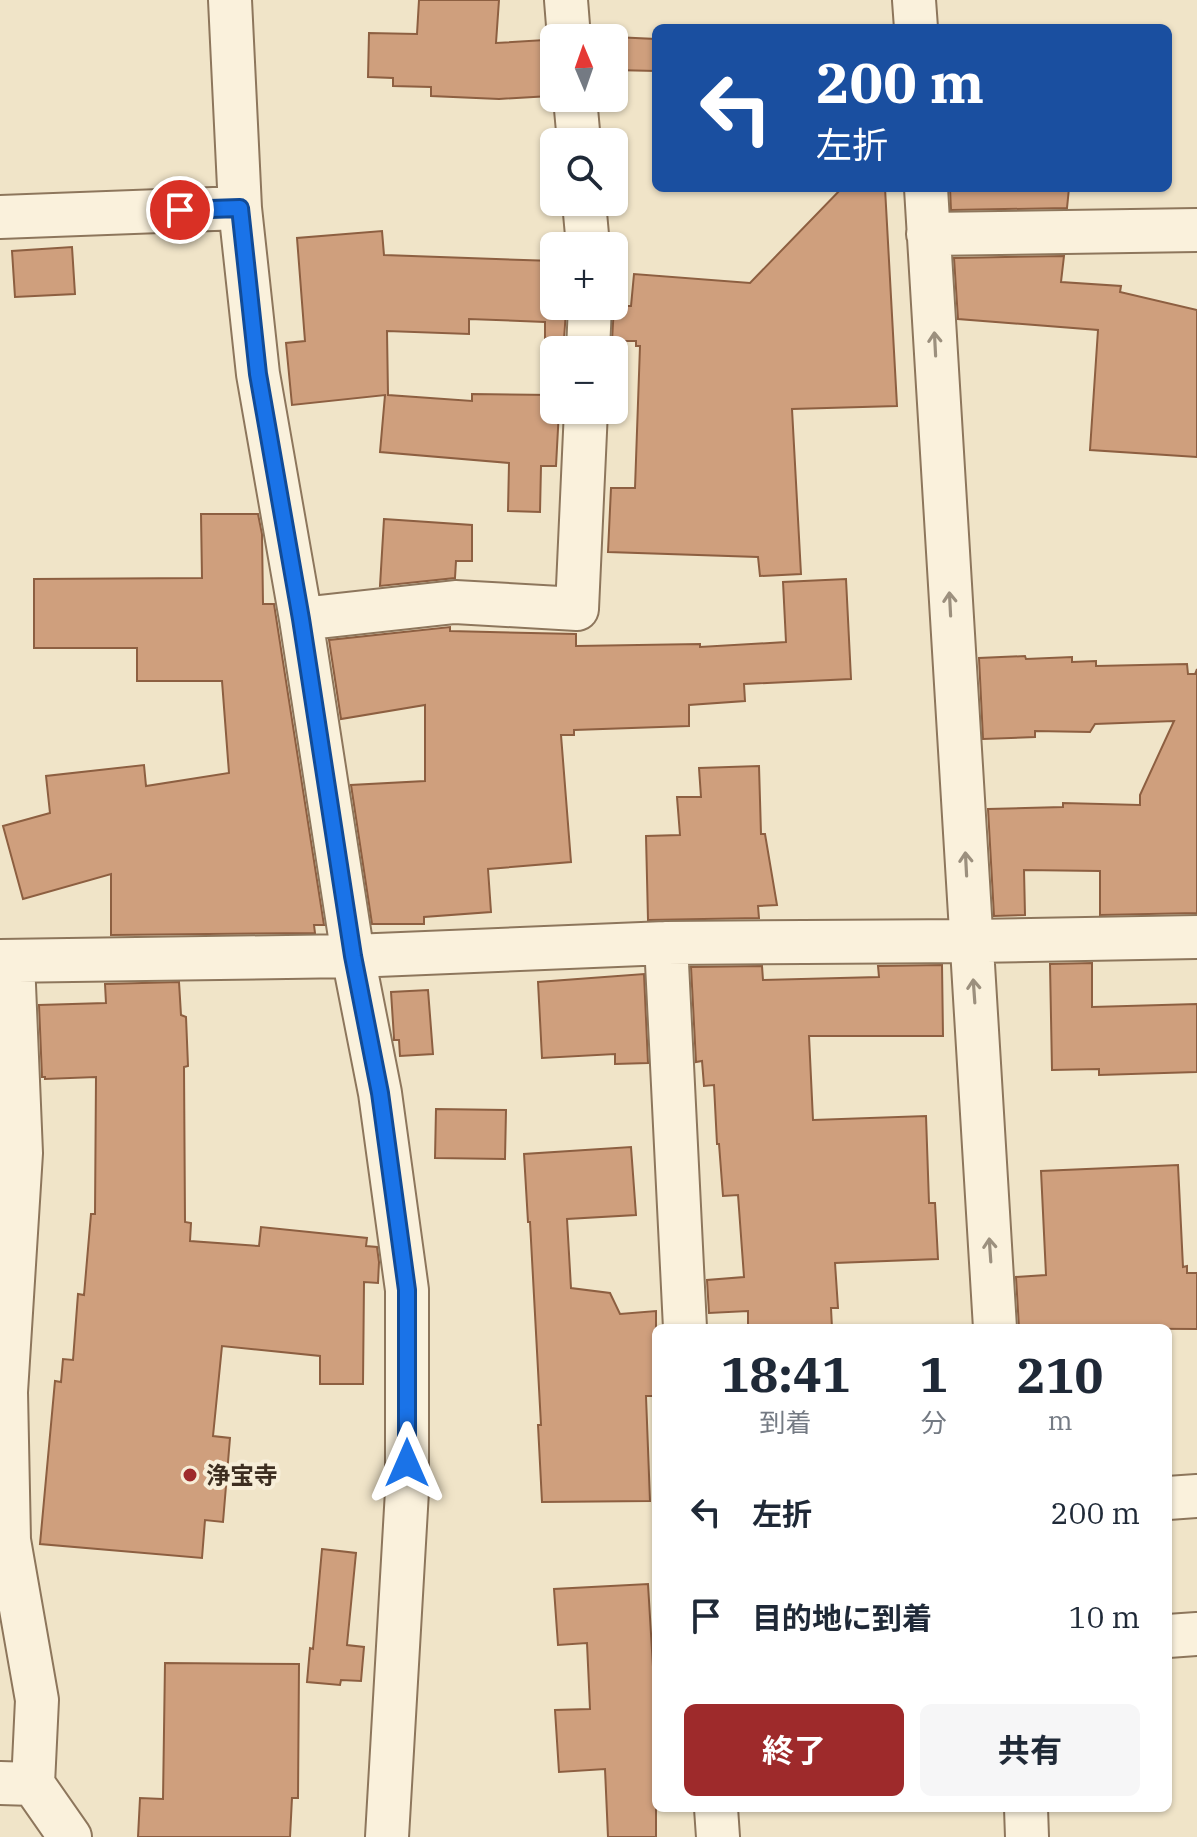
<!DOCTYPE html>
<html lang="ja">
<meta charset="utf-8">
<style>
:root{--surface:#fff;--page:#f6f6f7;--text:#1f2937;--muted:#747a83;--accent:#9e2a2b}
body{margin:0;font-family:"IBM Plex Serif","Noto Sans JP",serif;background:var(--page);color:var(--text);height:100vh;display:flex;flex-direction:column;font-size:30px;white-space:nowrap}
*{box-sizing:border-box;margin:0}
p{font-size:26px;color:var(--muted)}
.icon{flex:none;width:44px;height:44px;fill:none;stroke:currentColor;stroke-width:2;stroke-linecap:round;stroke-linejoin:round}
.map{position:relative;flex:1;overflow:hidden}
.drawer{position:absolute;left:652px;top:1324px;width:520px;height:488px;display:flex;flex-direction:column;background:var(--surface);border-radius:12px;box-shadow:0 2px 6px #0004}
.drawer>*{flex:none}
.guide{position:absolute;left:652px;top:24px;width:520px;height:168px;border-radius:12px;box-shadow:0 2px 6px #0004;background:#1a4fa0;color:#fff;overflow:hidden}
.needle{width:52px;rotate:358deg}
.buttons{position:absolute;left:540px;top:24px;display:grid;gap:16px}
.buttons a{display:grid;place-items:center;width:88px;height:88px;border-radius:12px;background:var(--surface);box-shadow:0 2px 6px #0004;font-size:40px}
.pin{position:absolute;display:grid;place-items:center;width:68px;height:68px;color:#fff;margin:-34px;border:4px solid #fff;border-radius:50%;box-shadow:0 2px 8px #0007}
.me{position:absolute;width:88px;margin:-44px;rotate:0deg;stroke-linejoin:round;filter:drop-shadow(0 0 6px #0008)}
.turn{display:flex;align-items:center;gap:28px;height:168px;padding:0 32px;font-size:36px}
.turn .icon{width:104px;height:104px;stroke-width:2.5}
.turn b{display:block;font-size:56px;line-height:68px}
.eta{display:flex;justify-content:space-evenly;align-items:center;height:136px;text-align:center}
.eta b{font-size:48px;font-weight:700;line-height:56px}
.primary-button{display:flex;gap:16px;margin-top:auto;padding:16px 32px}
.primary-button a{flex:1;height:92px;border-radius:12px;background:var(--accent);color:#fff;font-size:32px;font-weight:700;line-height:92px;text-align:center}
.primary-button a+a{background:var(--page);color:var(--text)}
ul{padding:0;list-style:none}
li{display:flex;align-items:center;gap:24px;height:104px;padding:0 32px}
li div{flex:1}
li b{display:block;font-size:30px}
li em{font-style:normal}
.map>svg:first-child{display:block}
.building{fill:#cf9f7d;stroke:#8d5f41;stroke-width:2}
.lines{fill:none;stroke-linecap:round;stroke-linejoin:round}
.minor-casing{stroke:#8d765c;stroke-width:46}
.minor{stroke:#faf1dc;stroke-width:42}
.oneway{stroke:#9c907e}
.route-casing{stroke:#114b97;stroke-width:20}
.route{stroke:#1a73e8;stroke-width:14}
.poi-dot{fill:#9e2a2b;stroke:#f7eed8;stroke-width:3}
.labels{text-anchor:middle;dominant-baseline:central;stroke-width:8;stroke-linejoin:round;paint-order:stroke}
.poi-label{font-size:24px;font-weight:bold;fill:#3d2e20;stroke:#f7eed8;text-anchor:start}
</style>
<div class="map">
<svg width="1197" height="1837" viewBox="0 0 1197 1837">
<rect width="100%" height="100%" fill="#f0e4c8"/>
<path class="building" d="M 419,0 L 499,0 L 496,43 L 545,40 L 547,46 L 550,96 L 499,99 L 431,96 L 431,87 L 393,86 L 393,78 L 368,77 L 369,33 L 417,34 Z
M 614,37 L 656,39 L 656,71 L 614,70 Z
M 842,188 L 885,188 L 897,406 L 792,409 L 801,574 L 760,576 L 758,557 L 608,552 L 611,488 L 635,488 L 640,346 L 636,346 L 636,341 L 612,341 L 614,306 L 631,306 L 634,274 L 750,283 Z
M 950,188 L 1069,188 L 1067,208 L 951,210 Z
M 382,231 L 384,255 L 554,261 L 554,311 L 566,311 L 564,339 L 545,338 L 545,322 L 469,319 L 469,334 L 387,331 L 388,395 L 472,401 L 472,394 L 554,395 L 554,410 L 559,410 L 556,466 L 541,466 L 540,512 L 508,511 L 509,463 L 380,452 L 385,395 L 292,405 L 286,343 L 305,341 L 297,238 Z
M 72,247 L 75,294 L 15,297 L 12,251 Z
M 1064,256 L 1061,282 L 1121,286 L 1120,292 L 1197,310 L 1197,457 L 1090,450 L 1098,330 L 958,319 L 954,258 Z
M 201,514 L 258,514 L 262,534 L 263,604 L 274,604 L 324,925 L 314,925 L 315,933 L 111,935 L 111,874 L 23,899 L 3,826 L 50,813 L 46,776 L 144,765 L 146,786 L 229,773 L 222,681 L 137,681 L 137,648 L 34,648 L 34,579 L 202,578 Z
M 384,519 L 472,525 L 472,561 L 456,561 L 455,578 L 380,586 Z
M 846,579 L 851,679 L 744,684 L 745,701 L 689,705 L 689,726 L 574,730 L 574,735 L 561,735 L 571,862 L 488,869 L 491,912 L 424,917 L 424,924 L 372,924 L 351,785 L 425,781 L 425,705 L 341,719 L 329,640 L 450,627 L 450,631 L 576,634 L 576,646 L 700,644 L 700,647 L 786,642 L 783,582 Z
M 1025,656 L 1026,659 L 1072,657 L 1072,662 L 1096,661 L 1096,666 L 1187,664 L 1188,674 L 1195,674 L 1197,669 L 1197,913 L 1100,915 L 1100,871 L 1024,870 L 1025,915 L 994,916 L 988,809 L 1063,807 L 1063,803 L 1140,805 L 1140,795 L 1174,721 L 1095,724 L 1090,732 L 1035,731 L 1035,737 L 983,739 L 979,658 Z
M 759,766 L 761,834 L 765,834 L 777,905 L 758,906 L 759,918 L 648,920 L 646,836 L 680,835 L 677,797 L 701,797 L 699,768 Z
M 1092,963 L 1092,1007 L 1197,1004 L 1197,1072 L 1099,1075 L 1099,1069 L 1052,1070 L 1050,964 Z
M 942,965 L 943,1036 L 809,1036 L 813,1120 L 926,1116 L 929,1203 L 935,1203 L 938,1259 L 835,1263 L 838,1308 L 831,1308 L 832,1328 L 748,1328 L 748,1311 L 709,1313 L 707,1280 L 744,1277 L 738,1195 L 723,1196 L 719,1144 L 717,1144 L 714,1085 L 704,1086 L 702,1061 L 696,1062 L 691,967 L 762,966 L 763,980 L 879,977 L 878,966 Z
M 644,974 L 648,1063 L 615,1064 L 615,1054 L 542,1058 L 538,982 Z
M 179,982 L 181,1015 L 186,1017 L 188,1066 L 184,1067 L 185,1222 L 191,1223 L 190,1241 L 259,1246 L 261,1227 L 367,1238 L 366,1246 L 377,1247 L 379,1262 L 378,1283 L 364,1282 L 363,1384 L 320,1384 L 320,1356 L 222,1346 L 213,1436 L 230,1438 L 223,1522 L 205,1520 L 202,1558 L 40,1544 L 55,1381 L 61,1382 L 63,1359 L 73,1360 L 78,1294 L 84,1295 L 91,1214 L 95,1214 L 96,1077 L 45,1079 L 45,1077 L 42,1077 L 39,1005 L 106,1003 L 105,984 Z
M 428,990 L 433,1054 L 400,1056 L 399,1040 L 394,1040 L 394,1038 L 391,992 Z
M 436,1109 L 506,1110 L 505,1159 L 435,1158 Z
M 631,1147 L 636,1215 L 567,1219 L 571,1288 L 610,1293 L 620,1314 L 656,1311 L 656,1396 L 646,1396 L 650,1501 L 542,1502 L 538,1425 L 541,1425 L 530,1222 L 528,1222 L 524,1154 Z
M 1178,1165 L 1183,1267 L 1187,1266 L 1187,1273 L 1197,1273 L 1197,1329 L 1019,1328 L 1016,1277 L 1046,1275 L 1041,1171 Z
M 322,1549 L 356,1553 L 347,1645 L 364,1647 L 361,1681 L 341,1680 L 340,1685 L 307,1682 L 310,1648 L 313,1649 Z
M 648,1584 L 654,1683 L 656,1683 L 656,1837 L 608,1837 L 605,1769 L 559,1772 L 555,1710 L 590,1709 L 587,1643 L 558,1645 L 554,1589 Z
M 165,1663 L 299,1664 L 298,1798 L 292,1798 L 290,1837 L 138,1837 L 140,1798 L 163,1799 Z"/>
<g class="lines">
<g class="minor-casing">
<path id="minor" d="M 230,0 L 240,208 L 258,374 L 301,619 L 353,956 L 380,1093 L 407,1290 L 407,1491 L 387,1837
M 566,0 L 569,38
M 914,0 L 916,28
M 575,98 L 579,142
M 926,188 L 995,1328
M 584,202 L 588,246
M 0,217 L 240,208
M 928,234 L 1197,230
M 588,350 L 590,306
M 301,619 L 455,602 L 577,609 L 586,410
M 666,943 L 685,1328
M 0,961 L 353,956 L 666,943 L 971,941 L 1197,937
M 13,961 L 21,1153 L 6,1392 L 9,1540 L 37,1700 L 33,1784
M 1168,1498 L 1197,1496
M 1168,1636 L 1197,1634
M 0,1783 L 33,1784 L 70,1837
M 716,1808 L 718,1837
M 1026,1808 L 1027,1837"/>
</g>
<use href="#minor" class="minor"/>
</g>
<defs><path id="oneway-shaft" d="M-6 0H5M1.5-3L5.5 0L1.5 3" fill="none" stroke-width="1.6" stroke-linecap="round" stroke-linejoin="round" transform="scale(2)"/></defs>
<g class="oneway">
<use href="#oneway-shaft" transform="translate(935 344) rotate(-93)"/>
<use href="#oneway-shaft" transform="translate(950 604) rotate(-93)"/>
<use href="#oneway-shaft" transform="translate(966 864) rotate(-93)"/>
<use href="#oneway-shaft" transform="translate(974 991) rotate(-94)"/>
<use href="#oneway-shaft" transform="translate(990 1250) rotate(-94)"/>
</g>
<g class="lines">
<g class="route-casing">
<path id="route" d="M 180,210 L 240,208 L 258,374 L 301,619 L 353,956 L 380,1093 L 407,1290 L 407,1463"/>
</g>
<use href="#route" class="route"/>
</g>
<circle class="poi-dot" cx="190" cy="1475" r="8"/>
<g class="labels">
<g class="poi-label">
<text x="206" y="1475">浄宝寺</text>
</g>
</g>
</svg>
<div class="buttons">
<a><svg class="needle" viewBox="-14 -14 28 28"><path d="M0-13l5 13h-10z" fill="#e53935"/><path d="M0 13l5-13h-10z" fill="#747a83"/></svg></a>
<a><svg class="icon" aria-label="search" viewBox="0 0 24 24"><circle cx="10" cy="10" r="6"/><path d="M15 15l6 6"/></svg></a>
<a>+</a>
<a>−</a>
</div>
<div class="pin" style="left:180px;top:210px;background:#d93025"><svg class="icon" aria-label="arrive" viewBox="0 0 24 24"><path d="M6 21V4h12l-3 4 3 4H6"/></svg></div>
<svg class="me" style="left:407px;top:1463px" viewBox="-20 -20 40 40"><path d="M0-17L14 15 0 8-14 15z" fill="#1a73e8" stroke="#fff" stroke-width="4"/></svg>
<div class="guide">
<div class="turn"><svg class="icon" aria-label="left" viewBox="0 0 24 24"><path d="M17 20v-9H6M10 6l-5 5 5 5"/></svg><div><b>200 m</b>左折</div></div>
</div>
<section class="drawer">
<div class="eta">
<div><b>18:41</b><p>到着</p></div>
<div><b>1</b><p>分</p></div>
<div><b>210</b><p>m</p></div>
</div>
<ul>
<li><svg class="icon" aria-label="left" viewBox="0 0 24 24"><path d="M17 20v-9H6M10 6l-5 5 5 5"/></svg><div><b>左折</b></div><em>200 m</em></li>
<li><svg class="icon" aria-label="arrive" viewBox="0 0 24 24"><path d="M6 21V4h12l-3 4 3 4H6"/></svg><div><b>目的地に到着</b></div><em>10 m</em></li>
</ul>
<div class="primary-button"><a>終了</a><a>共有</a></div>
</section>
</div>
